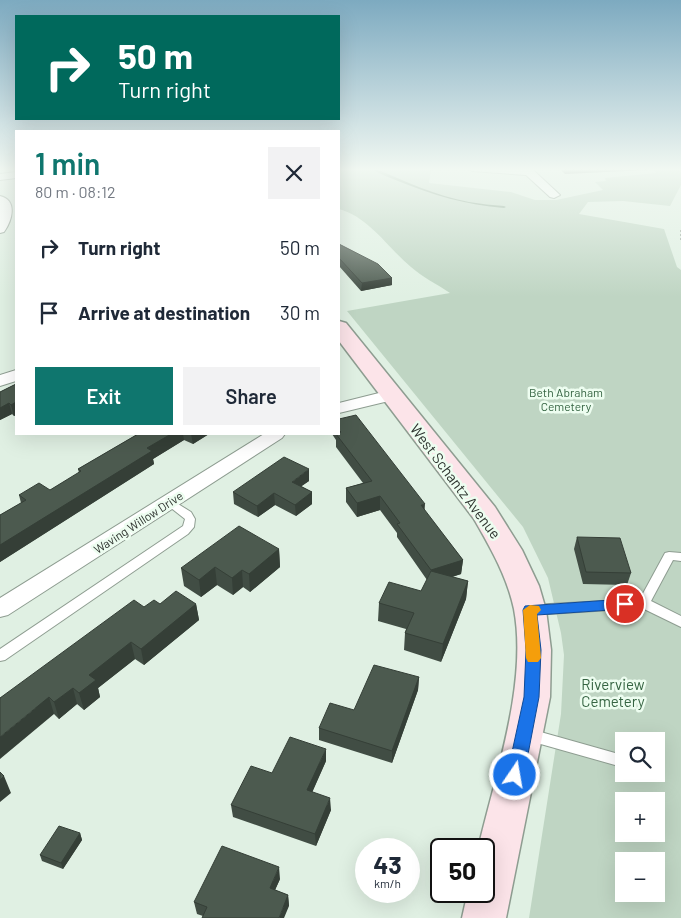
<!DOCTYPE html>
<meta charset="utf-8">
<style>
:root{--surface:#fff;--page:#f2f2f3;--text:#1f2937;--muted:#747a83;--accent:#0f766e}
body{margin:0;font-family:Barlow,sans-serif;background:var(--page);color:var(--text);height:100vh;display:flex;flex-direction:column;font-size:19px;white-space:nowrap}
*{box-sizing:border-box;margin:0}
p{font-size:16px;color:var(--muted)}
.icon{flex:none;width:28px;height:28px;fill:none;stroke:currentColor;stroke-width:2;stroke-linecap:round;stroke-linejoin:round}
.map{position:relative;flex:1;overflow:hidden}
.panel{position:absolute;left:15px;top:130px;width:325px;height:305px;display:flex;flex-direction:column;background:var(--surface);border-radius:0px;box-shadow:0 5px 20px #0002}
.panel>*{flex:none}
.hud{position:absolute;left:15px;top:15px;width:325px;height:105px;border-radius:0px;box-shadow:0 5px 20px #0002;background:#00695c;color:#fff;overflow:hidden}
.tools{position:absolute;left:615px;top:732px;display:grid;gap:10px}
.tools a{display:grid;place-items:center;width:50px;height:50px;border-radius:0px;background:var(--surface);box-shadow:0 5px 20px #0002;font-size:25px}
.speed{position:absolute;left:355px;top:838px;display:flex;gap:10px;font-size:25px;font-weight:700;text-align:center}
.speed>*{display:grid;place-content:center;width:65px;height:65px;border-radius:50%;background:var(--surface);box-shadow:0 5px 20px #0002;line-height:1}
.speed small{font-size:12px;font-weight:400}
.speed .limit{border:2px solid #111;border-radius:8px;background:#fff;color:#111}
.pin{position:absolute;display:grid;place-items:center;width:42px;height:42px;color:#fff;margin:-21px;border:2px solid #fff;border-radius:50%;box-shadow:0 1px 5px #0007}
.me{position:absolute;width:55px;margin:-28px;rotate:12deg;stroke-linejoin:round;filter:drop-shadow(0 0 4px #0008)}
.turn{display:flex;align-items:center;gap:18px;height:105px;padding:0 20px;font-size:22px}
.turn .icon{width:65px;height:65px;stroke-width:2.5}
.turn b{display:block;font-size:35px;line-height:42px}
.round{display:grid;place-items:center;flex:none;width:52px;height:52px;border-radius:0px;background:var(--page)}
.overview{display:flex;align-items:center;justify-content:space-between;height:85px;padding:0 20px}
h1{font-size:30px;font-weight:600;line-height:38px;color:var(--accent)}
.primary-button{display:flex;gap:10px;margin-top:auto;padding:10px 20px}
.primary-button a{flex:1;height:58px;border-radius:0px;background:var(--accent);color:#fff;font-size:20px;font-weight:600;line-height:58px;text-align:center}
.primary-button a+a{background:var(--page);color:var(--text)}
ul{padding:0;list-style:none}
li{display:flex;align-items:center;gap:15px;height:65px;padding:0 20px}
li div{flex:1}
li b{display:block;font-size:19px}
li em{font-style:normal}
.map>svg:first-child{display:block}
.green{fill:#bfd5c3;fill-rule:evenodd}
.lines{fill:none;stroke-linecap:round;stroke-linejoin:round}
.stream{fill:#7e9a84;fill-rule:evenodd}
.service-casing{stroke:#8e9d91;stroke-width:2}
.minor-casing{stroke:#8e9d91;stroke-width:2}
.secondary-casing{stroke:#8e9d91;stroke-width:3}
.path{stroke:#9ca89e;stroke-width:2;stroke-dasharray:2 2;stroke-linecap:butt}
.service{fill:#fff;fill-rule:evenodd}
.minor{fill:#fff;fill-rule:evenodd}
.secondary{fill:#fce4e9;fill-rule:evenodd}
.wall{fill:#414d44}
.shaded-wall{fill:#353f37}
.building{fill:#4c5a4f;stroke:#353f37}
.route{fill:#1a73e8;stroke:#114b97}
.slow{fill:#f59e0b}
.labels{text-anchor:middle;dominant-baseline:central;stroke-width:5;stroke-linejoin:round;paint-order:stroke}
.park-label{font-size:12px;fill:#356442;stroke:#edfdf0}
.street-label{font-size:12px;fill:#2e342f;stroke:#edfdf0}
.near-street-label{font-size:15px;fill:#2e342f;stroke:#edfdf0}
.near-park-label{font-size:15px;fill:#356442;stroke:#edfdf0}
</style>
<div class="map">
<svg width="681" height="918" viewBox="0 0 681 918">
<rect width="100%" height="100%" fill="#e0f0e3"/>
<path class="green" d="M 339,168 L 415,168 L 431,170 L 429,183 L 511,192 L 535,200 L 556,200 L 603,190 L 595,182 L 606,181 L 605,178 L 656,173 L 653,168 L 681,168 L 681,185 L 670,206 L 623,201 L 588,202 L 579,214 L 664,229 L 677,267 L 681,270 L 681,918 L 529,918 L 561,714 L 564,655 L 561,633 L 548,578 L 523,527 L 347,311 L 450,293 C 437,284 422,277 411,267 C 388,248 369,217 339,209 ZM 624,741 L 656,741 L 656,774 L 624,774 ZM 624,801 L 656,801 L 656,834 L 624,834 ZM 624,861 L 656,861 L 656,894 L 624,894 Z"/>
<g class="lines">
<path class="stream" d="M 369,168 L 374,168 C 405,181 436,196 469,202 C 481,204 492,205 504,206 L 506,207 L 504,208 C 466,205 433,195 398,181 C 388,177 378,173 369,168 Z"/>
<g class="service-casing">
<path id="service" d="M 170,499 L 191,512 L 195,519 L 194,527 L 188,534 L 5,660 L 0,661 L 0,649 L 180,528 L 183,526 L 185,519 L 166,504 L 165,502 Z
M 669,552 L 681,553 L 681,561 L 673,560 L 651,601 L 681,616 L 681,627 L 642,608 L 532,615 L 528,613 L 526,610 L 528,607 L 532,605 L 640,599 L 665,553 Z
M 530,729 L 615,753 L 620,755 L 622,759 L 620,763 L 615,765 L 530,741 L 525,739 L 523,735 L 525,731 Z"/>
</g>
<g class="minor-casing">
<path id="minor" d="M 467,168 L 531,168 L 560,195 L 554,198 L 550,197 L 526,175 L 472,171 Z
M 16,172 L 16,178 L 0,180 L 0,174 Z
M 0,196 C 18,200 12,221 4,232 L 0,233 Z
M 16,370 L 16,381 L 0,386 L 0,375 Z
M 391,390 L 397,391 L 399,395 L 397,399 L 339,413 L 339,403 Z
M 264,434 L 285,434 L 282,438 L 8,615 L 0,617 L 0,598 Z"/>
</g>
<g class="secondary-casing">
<path id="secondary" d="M 339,321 L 346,323 L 495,507 L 522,550 L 539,586 L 546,610 L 551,650 L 550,697 L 506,918 L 462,918 L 468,891 L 484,891 L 484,849 L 478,849 C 495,776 528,683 514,609 C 507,576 490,547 474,519 L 339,341 Z"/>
</g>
<path class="path" d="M 681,230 L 681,240"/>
<use href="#service" class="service"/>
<use href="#minor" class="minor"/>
<use href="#secondary" class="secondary"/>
</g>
<path class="wall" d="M 559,168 L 648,168 L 647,170 L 565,174 Z
M 339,244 L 392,278 L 392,285 L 361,291 L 339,266 Z
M 16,384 L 16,415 L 14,416 L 12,414 L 0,420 L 0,392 Z
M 339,419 L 424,510 L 463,560 L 461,574 L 452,577 L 468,581 L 466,599 L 441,662 L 404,650 L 405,633 L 406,629 L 378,621 L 379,603 L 421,591 L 427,580 L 397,537 L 397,533 L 380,510 L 357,517 L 346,502 L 346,488 L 363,483 L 336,447 L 336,440 L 332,434 L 339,434 Z
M 138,434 L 209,434 L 193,444 L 184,440 L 153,459 L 154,464 L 0,562 L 0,515 L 21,503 L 19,495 L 50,490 L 79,473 L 78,469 Z
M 309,481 L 301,486 L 312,492 L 312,504 L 296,516 L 275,505 L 258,517 L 234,504 L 233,492 Z
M 577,537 L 631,573 L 627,585 L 583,584 L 574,549 Z
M 279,549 L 280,567 L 250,592 L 243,587 L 233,595 L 217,585 L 201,597 L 184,586 L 181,568 Z
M 160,604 L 196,604 L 199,620 L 144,665 L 135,659 L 98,688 L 100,697 L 84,710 L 77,704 L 59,719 L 54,714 L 0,698 L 144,607 Z
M 419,677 L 418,690 L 392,763 L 319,740 L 319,728 Z
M 326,761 L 312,792 L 331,810 L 316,846 L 233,817 L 231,805 L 272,773 Z
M 80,833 L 82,840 L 63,869 L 42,861 L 40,855 Z
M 280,879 L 275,890 L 288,895 L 289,906 L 203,916 L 197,914 L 194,902 Z"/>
<path class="shaded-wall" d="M 392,278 L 392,285 L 361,291 L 362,283 Z
M 16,402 L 16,415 L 14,416 L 11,405 Z
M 9,403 L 12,414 L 0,420 L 0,408 Z
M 171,434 L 183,434 L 184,440 L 153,459 L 154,464 L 0,562 L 0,545 L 147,448 Z
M 191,434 L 209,434 L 193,444 Z
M 309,469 L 309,481 L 292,493 L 292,482 Z
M 312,492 L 312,504 L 296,516 L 295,505 Z
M 274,493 L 275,505 L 258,517 L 257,506 Z
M 380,496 L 380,510 L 357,517 L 357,503 Z
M 425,504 L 424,518 L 421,505 Z
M 279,549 L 280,567 L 250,592 L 249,574 Z
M 463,560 L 461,574 L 429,584 L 431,570 Z
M 215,567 L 217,585 L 201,597 L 199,580 Z
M 242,570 L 243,587 L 233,595 L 232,578 Z
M 468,581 L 466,599 L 441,662 L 443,644 Z
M 196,604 L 199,620 L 144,665 L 141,649 Z
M 131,642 L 135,659 L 98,688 L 100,697 L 84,710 L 79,693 L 89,675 Z
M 419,677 L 418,690 L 392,763 L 392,751 Z
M 73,688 L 77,704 L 59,719 L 54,702 Z
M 49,697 L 54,714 L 0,759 L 0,737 Z
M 326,749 L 326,761 L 308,802 L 307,790 Z
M 4,776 L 11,793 L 0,802 L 0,780 Z
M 330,798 L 331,810 L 316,846 L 315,834 Z
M 80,833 L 82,840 L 63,869 L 61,863 Z
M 279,867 L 280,879 L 271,899 L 270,888 Z
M 288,895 L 289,906 L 284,918 L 279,918 Z"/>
<path class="building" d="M 339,244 L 378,264 L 392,278 L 362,283 L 339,258 Z
M 16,384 L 16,402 L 11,405 L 9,403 L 0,408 L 0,392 Z
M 356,415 L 425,504 L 421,505 L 463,560 L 431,570 L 397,524 L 400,523 L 380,496 L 357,503 L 346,488 L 372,481 L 336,434 L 339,434 L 339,433 L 341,432 L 339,430 L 339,419 Z
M 138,434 L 171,434 L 147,448 L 152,451 L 0,545 L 0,515 L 26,500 L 19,495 L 39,483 L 50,490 L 81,471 L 78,469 Z
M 284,457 L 309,469 L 292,482 L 312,492 L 295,505 L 274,493 L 257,506 L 233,492 Z
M 239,526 L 279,549 L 249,574 L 242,570 L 232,578 L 215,567 L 199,580 L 181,568 Z
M 577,537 L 620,538 L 631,573 L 586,572 Z
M 431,571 L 468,581 L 443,644 L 405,633 L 414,613 L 379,603 L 389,582 L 421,591 Z
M 176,591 L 196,604 L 141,649 L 131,642 L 89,675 L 96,680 L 79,693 L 73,688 L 54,702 L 49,697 L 0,737 L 0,698 L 134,600 L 144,607 L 154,600 L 160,604 Z
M 374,665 L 419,677 L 392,751 L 319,728 L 330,703 L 354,710 Z
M 290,737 L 326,749 L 307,790 L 330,798 L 315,834 L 231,805 L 251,766 L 272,773 Z
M 0,772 L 4,776 L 0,780 Z
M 59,826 L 80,833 L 61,863 L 40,855 Z
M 222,846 L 279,867 L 270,888 L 288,895 L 279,918 L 202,918 L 207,907 L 194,902 Z"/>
<linearGradient id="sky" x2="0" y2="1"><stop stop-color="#7daac0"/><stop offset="0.57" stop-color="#f1f8f2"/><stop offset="1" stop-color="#f1f8f2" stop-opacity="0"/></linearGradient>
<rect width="681" height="297" fill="url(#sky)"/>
<path class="route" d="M 625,599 L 632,604 L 625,609 L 537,615 L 541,650 L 539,697 L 524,775 L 521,780 L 515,782 L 509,780 L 507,775 L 524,697 L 526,650 L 523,610 L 525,606 Z"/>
<path class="slow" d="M 530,605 L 539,606 L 541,610 L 537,614 L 541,658 L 538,662 L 528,662 L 526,658 L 523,610 Z"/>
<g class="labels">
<g class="park-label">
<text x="566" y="392">Beth Abraham<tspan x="566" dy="14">Cemetery</tspan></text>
</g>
<g class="street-label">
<text transform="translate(138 522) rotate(-33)">Waving Willow Drive</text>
</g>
<g class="near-street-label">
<text transform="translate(456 481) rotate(53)">West Schantz Avenue</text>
</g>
<g class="near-park-label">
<text x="613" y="684">Riverview<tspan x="613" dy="17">Cemetery</tspan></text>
</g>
</g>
</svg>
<div class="tools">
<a><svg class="icon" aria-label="search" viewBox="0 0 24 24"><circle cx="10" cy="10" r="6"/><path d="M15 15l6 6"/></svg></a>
<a>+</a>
<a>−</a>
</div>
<div class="speed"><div>43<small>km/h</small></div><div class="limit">50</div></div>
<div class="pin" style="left:625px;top:604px;background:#d93025"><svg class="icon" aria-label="arrive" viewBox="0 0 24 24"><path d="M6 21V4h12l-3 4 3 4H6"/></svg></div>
<svg class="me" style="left:515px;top:775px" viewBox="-20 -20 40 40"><circle r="17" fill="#1a73e8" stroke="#fff" stroke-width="3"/><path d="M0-11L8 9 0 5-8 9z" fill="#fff"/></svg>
<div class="hud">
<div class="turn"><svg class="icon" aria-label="right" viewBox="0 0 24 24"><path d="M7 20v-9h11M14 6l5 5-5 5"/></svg><div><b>50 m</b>Turn right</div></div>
</div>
<section class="panel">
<div class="overview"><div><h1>1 min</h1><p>80 m · 08:12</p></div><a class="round"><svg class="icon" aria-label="close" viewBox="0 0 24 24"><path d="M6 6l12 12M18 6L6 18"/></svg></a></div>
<ul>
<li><svg class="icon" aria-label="right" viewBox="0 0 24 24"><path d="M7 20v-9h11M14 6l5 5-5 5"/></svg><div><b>Turn right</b></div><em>50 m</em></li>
<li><svg class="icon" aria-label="arrive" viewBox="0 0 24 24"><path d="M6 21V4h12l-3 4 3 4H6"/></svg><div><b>Arrive at destination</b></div><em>30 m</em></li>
</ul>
<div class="primary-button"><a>Exit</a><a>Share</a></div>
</section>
</div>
